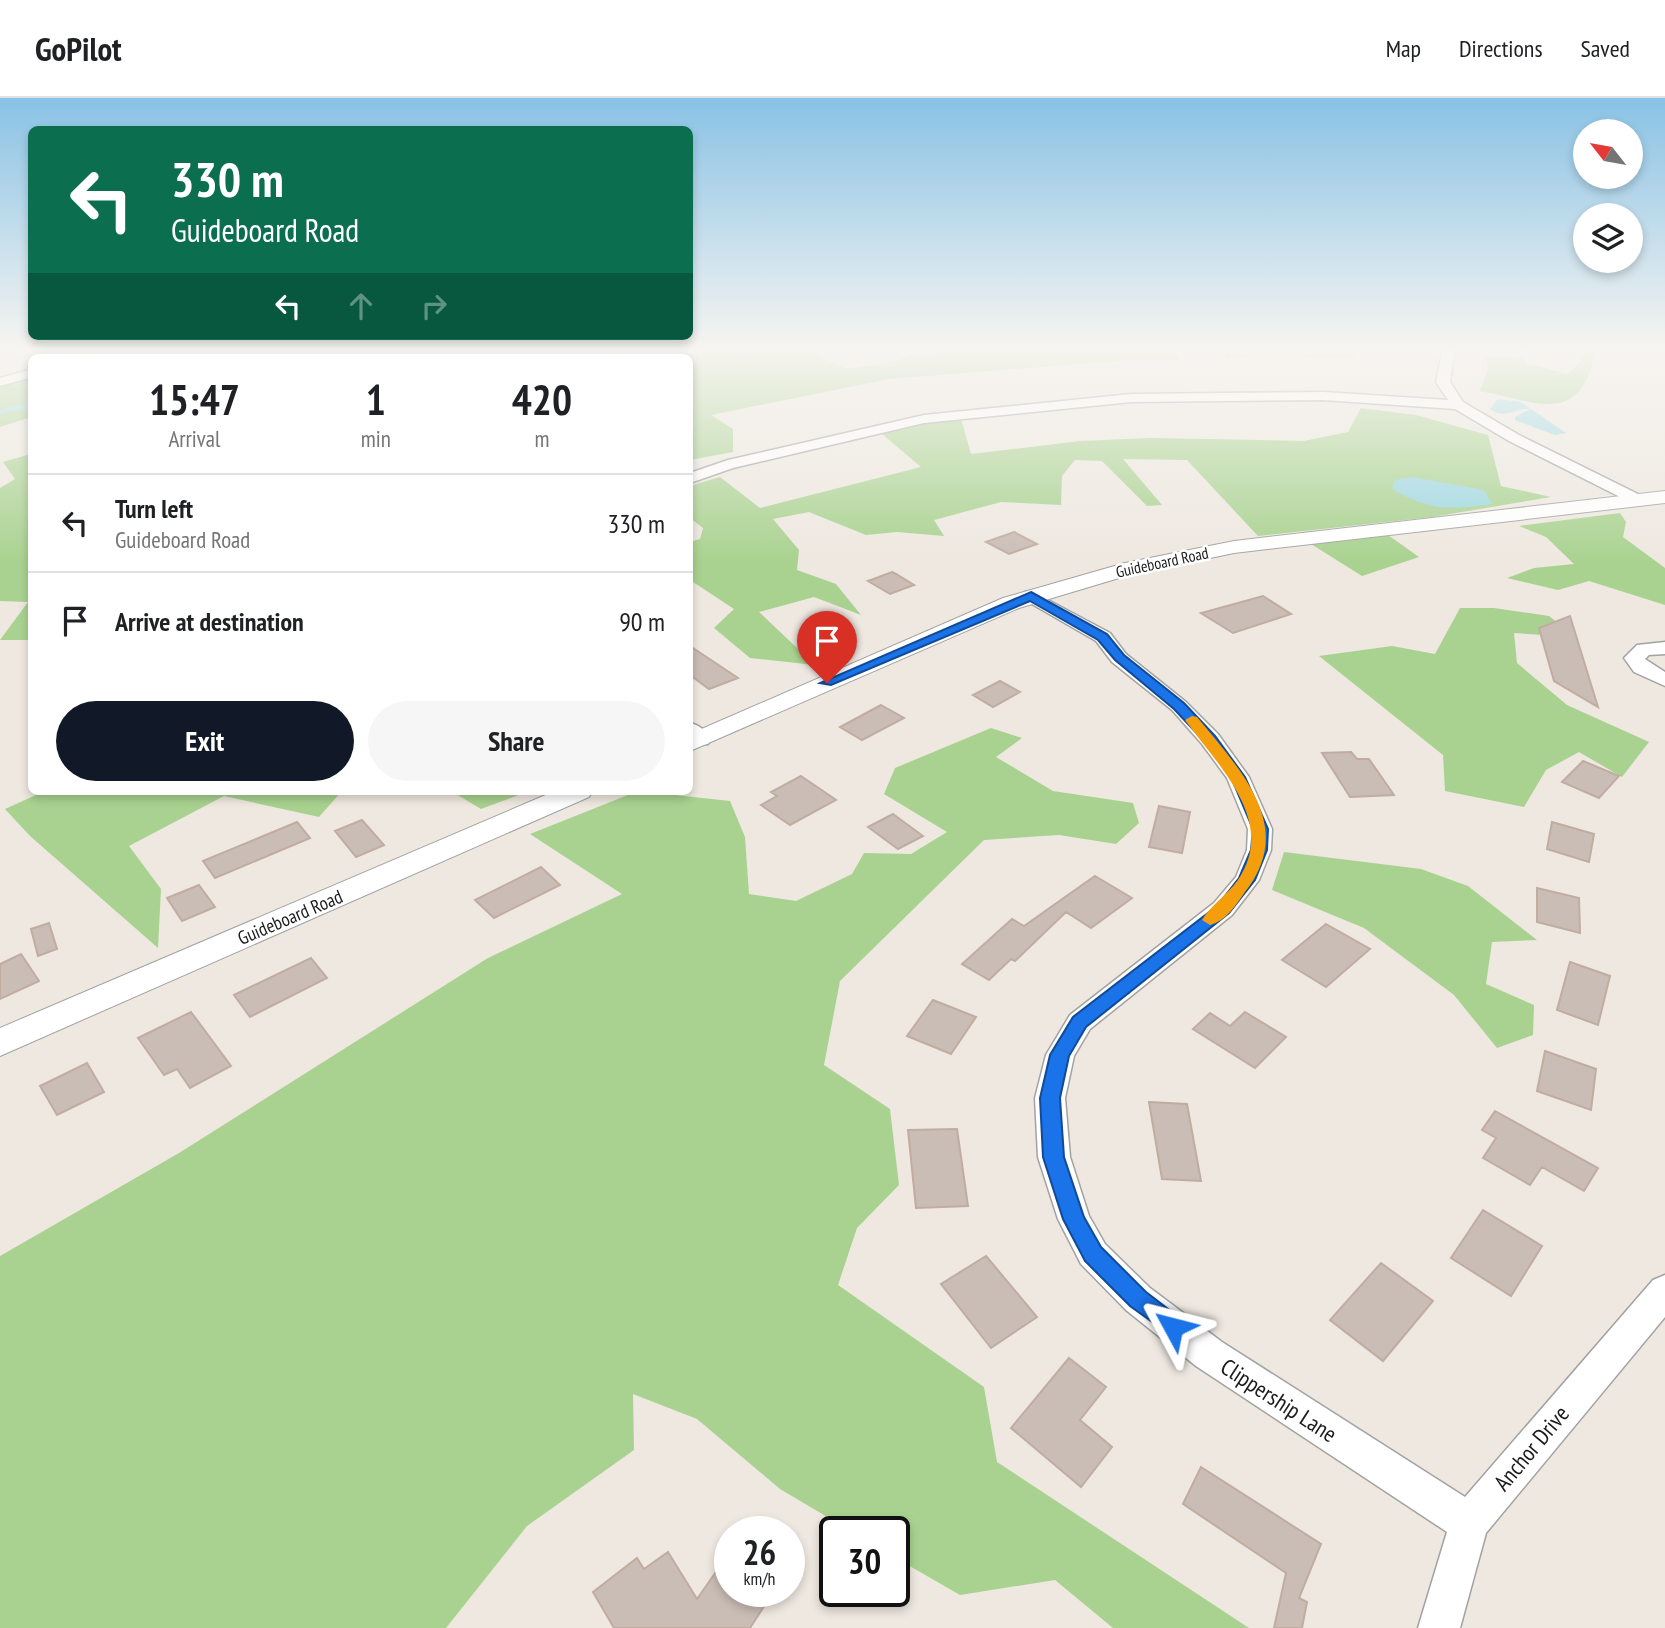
<!DOCTYPE html>
<style>
:root{--surface:#fff;--page:#f6f6f6;--text:#202124;--muted:#757577;--line:#e0e0e0;--accent:#111827}
body{margin:0;font-family:"PT Sans Narrow",sans-serif;background:var(--page);color:var(--text);height:100vh;display:flex;flex-direction:column;font-size:26px;white-space:nowrap}
*{box-sizing:border-box;margin:0}
p{font-size:23px;color:var(--muted)}
.icon{flex:none;width:38px;height:38px;fill:none;stroke:currentColor;stroke-width:2;stroke-linecap:round;stroke-linejoin:round}
.map{position:relative;flex:1;overflow:hidden}
.sheet{position:absolute;left:28px;top:256px;width:665px;height:441px;display:flex;flex-direction:column;background:var(--surface);border-radius:10px;box-shadow:0 4px 10px #0003}
.sheet>*{flex:none}
.hud{position:absolute;left:28px;top:28px;width:665px;height:214px;border-radius:10px;box-shadow:0 4px 10px #0003;background:#0b6e4f;color:#fff;overflow:hidden}
.needle{width:46px;rotate:301deg}
.controls{position:absolute;left:1573px;top:21px;display:grid;gap:14px}
.controls a{display:grid;place-items:center;width:70px;height:70px;border-radius:50%;background:var(--surface);box-shadow:0 4px 10px #0003;font-size:35px}
.speed{position:absolute;left:714px;top:1418px;display:flex;gap:14px;font-size:35px;font-weight:700;text-align:center}
.speed>*{display:grid;place-content:center;width:91px;height:91px;border-radius:50%;background:var(--surface);box-shadow:0 4px 10px #0003;line-height:1}
.speed small{font-size:18px;font-weight:400}
.speed .limit{border:4px solid #111;border-radius:10px;background:#fff;color:#111}
.pin{position:absolute;display:grid;place-items:center;width:60px;height:60px;color:#fff;margin:-72px -30px;border-radius:50% 50% 50% 0;rotate:-45deg;box-shadow:0 0 7px #0007}
.pin .icon{rotate:45deg}
.me{position:absolute;width:77px;margin:-38px;rotate:308deg;stroke-linejoin:round;filter:drop-shadow(0 0 5px #0008)}
.turn{display:flex;align-items:center;gap:24px;height:147px;padding:0 28px;font-size:32px}
.turn .icon{width:91px;height:91px;stroke-width:2.5}
.turn b{display:block;font-size:49px;line-height:60px}
.lanes{display:flex;align-items:center;height:66px;padding:0 28px;background:#0003;justify-content:center;gap:35px;direction:ltr}
.lanes .off{opacity:.35}
.eta{display:flex;justify-content:space-evenly;align-items:center;height:119px;text-align:center}
.eta b{font-size:42px;font-weight:600;line-height:49px}
.primary-button{display:flex;gap:14px;margin-top:auto;padding:14px 28px}
.primary-button a{flex:1;height:80px;border-radius:42px;background:var(--accent);color:#fff;font-size:28px;font-weight:600;line-height:80px;text-align:center}
.primary-button a+a{background:var(--page);color:var(--text)}
ul{padding:0;list-style:none}
li{display:flex;align-items:center;gap:21px;height:98px;padding:0 28px;border-top:2px solid var(--line)}
li div{flex:1}
li b{display:block;font-size:26px}
li em{font-style:normal}
header{display:flex;align-items:center;gap:42px;box-sizing:border-box;height:98px;padding:0 35px;background:var(--surface);border-bottom:2px solid var(--line)}
header strong{font-size:33px}
nav{display:flex;gap:38px;margin-inline-start:auto;font-size:24px}
.map>svg:first-child{display:block}
.forest{fill:#a9d290}
.water{fill:#9bd7e1}
.lines{fill:none;stroke-linecap:round;stroke-linejoin:round}
.stream{stroke:#9bd7e1;stroke-width:4.5}
.building{fill:#cabdb6;stroke:#c1aca1;stroke-width:2}
.minor-casing{stroke:#a2a2a2;stroke-width:3}
.tertiary-casing{stroke:#a2a2a2;stroke-width:2}
.minor{fill:#fff;fill-rule:evenodd}
.tertiary{fill:#fff;fill-rule:evenodd}
.route{fill:#1a73e8;stroke:#114b97;stroke-width:2}
.slow{fill:#f59e0b}
.labels{text-anchor:middle;dominant-baseline:central;stroke-width:5;stroke-linejoin:round;paint-order:stroke}
.far-street-label{font-size:16px;fill:#1b1b1b;stroke:#fff}
.street-label{font-size:19px;fill:#1b1b1b;stroke:#fff}
.near-street-label{font-size:23px;fill:#1b1b1b;stroke:#fff}
</style>
<header>
<strong>GoPilot</strong>
<nav><a>Map</a><a>Directions</a><a>Saved</a></nav>
</header>
<div class="map">
<svg width="1665" height="1530" viewBox="0 0 1665 1530">
<rect width="100%" height="100%" fill="#eee8e0"/>
<path class="forest" d="M 101,249 L 722,249 L 742,255 L 777,249 L 835,249 L 823,251 L 821,259 L 844,270 L 855,270 L 900,262 L 910,256 L 932,256 L 963,249 L 1361,249 L 1355,261 L 1259,257 L 1227,261 L 1221,250 L 1175,251 L 1179,262 L 1129,262 L 889,281 L 711,317 L 733,331 L 733,354 L 690,362 L 690,259 L 86,259 Z
M 1577,249 L 1596,249 C 1582,329 1541,305 1480,293 L 1488,271 L 1485,258 L 1523,260 L 1527,265 L 1567,276 L 1582,263 Z
M 31,278 L 31,319 L 0,329 L 0,288 Z
M 1361,310 L 1416,317 L 1488,337 L 1501,388 L 1551,399 L 1432,419 L 1258,438 L 1187,362 L 1123,361 L 1162,407 L 1147,408 L 1102,363 L 1075,362 L 1062,378 L 1061,407 L 1001,404 L 934,422 L 944,438 L 897,434 L 866,437 L 809,414 L 773,421 L 799,452 L 797,472 L 836,486 L 861,517 L 814,499 L 759,514 L 815,567 L 750,560 L 714,530 L 734,511 L 690,482 L 690,444 L 700,441 L 703,430 L 690,420 L 690,388 L 720,379 L 760,410 L 921,369 L 881,335 L 924,324 L 961,320 L 971,356 L 1080,343 L 1151,340 L 1304,343 L 1348,334 Z
M 31,356 L 31,542 L 0,542 L 28,504 L 0,503 L 0,390 L 15,381 L 3,364 Z
M 1620,415 L 1626,424 L 1623,439 L 1665,470 L 1665,507 L 1589,483 L 1558,492 L 1507,480 L 1534,470 L 1574,466 L 1546,439 L 1519,428 Z
M 1388,437 L 1419,459 L 1362,478 L 1311,446 Z
M 1460,510 L 1494,510 L 1549,518 L 1576,539 L 1514,535 L 1517,565 L 1567,607 L 1649,644 L 1622,679 L 1579,654 L 1546,672 L 1524,709 L 1445,693 L 1443,657 L 1319,558 L 1392,548 L 1435,556 Z
M 991,630 L 1022,640 L 996,659 L 1053,693 L 1133,705 L 1139,725 L 1116,746 L 1059,737 L 984,742 L 840,883 L 824,967 L 890,1011 L 899,1087 L 857,1130 L 838,1187 L 984,1289 L 997,1364 L 1249,1530 L 1113,1530 L 1055,1482 L 960,1497 L 894,1459 L 894,1433 L 851,1433 L 780,1391 L 697,1321 L 633,1296 L 634,1352 L 527,1428 L 446,1530 L 0,1530 L 0,1158 L 179,1055 L 488,860 L 622,796 L 530,736 L 638,693 L 730,703 L 745,739 L 749,796 L 796,803 L 852,776 L 864,755 L 911,756 L 947,734 L 884,696 L 895,670 Z
M 45,693 L 342,693 L 319,719 L 224,698 L 129,748 L 161,791 L 158,850 L 30,738 L 5,711 Z
M 451,693 L 529,693 L 481,711 Z
M 1284,754 L 1421,771 L 1468,788 L 1537,842 L 1492,844 L 1486,886 L 1534,907 L 1533,937 L 1497,950 L 1454,897 L 1364,830 L 1272,792 Z"/>
<path class="water" d="M 1498,301 L 1521,304 L 1566,335 L 1555,337 L 1515,322 L 1515,319 L 1530,311 C 1514,310 1505,322 1490,311 Z
M 1412,379 L 1484,392 L 1492,406 C 1450,412 1429,413 1392,391 L 1395,382 Z"/>
<g class="lines">
<path class="stream" d="M 427,259 L 469,256 L 495,259
M 595,259 L 636,249
M 0,314 L 32,306"/>
</g>
<path class="building" d="M 1014,434 L 1037,446 L 1009,456 L 986,444 Z
M 892,474 L 896,476 L 914,487 L 890,496 L 868,483 Z
M 1263,498 L 1291,516 L 1233,535 L 1201,515 Z
M 1570,518 L 1598,609 L 1554,583 L 1539,530 Z
M 690,548 L 738,580 L 709,591 L 690,577 Z
M 1000,583 L 1020,594 L 993,609 L 973,597 Z
M 881,607 L 904,620 L 862,642 L 840,629 Z
M 1351,654 L 1357,661 L 1369,661 L 1394,697 L 1350,699 L 1322,655 Z
M 1583,663 L 1619,678 L 1599,700 L 1562,684 Z
M 801,678 L 836,702 L 790,727 L 761,707 L 777,698 L 771,694 Z
M 1159,708 L 1190,714 L 1182,755 L 1149,749 Z
M 893,716 L 923,738 L 898,751 L 868,729 Z
M 362,722 L 384,747 L 356,759 L 335,733 Z
M 297,724 L 310,740 L 215,780 L 203,763 Z
M 1552,724 L 1594,736 L 1589,764 L 1547,751 Z
M 541,769 L 560,787 L 494,820 L 475,802 Z
M 1095,778 L 1132,800 L 1091,830 L 1066,814 L 1015,863 L 1011,861 L 989,882 L 962,866 L 1012,821 L 1024,828 Z
M 199,787 L 215,809 L 182,823 L 167,800 Z
M 1537,790 L 1579,800 L 1580,835 L 1537,824 Z
M 49,825 L 57,851 L 38,858 L 31,831 Z
M 1326,826 L 1370,851 L 1326,889 L 1282,862 Z
M 21,856 L 39,883 L 0,901 L 0,866 Z
M 311,860 L 327,880 L 250,919 L 234,897 Z
M 1570,864 L 1610,878 L 1598,927 L 1557,912 Z
M 933,902 L 976,919 L 951,956 L 907,938 Z
M 191,914 L 231,968 L 190,990 L 177,971 L 164,977 L 138,940 Z
M 1245,914 L 1286,939 L 1255,970 L 1193,931 L 1210,915 L 1230,928 Z
M 1545,953 L 1596,971 L 1591,1012 L 1537,993 Z
M 87,965 L 104,994 L 57,1017 L 40,988 Z
M 1149,1004 L 1187,1006 L 1201,1083 L 1162,1081 Z
M 1495,1013 L 1598,1070 L 1584,1093 L 1542,1069 L 1530,1087 L 1483,1060 L 1496,1040 L 1482,1032 Z
M 957,1031 L 968,1108 L 916,1110 L 908,1032 Z
M 1483,1112 L 1542,1148 L 1511,1198 L 1451,1160 Z
M 986,1158 L 1037,1219 L 991,1250 L 941,1186 Z
M 1381,1165 L 1433,1203 L 1383,1263 L 1330,1222 Z
M 1069,1260 L 1106,1289 L 1080,1322 L 1112,1349 L 1081,1389 L 1011,1330 Z
M 1201,1369 L 1321,1446 L 1299,1500 L 1307,1504 L 1302,1530 L 1274,1530 L 1286,1475 L 1183,1406 Z
M 668,1454 L 697,1501 L 730,1454 L 730,1493 L 774,1493 L 750,1530 L 614,1530 L 593,1494 L 637,1460 L 644,1471 Z"/>
<g class="lines">
<g class="minor-casing">
<path id="minor" d="M 84,249 L 100,249 L 86,259 L 71,259 Z
M 1443,249 L 1455,249 L 1450,284 L 1463,304 L 1519,337 L 1644,399 L 1644,405 L 1632,405 L 1509,343 L 1455,311 L 1323,302 L 1131,304 L 924,325 L 733,370 L 690,385 L 690,375 L 728,362 L 924,317 L 1131,296 L 1323,294 L 1448,302 L 1436,284 Z
M 32,271 L 32,279 L 0,288 L 0,280 Z
M 1031,493 L 1110,535 L 1126,556 L 1186,604 L 1218,636 L 1249,679 L 1272,731 L 1271,752 L 1259,782 L 1232,817 L 1090,931 L 1074,958 L 1065,1000 L 1070,1059 L 1089,1118 L 1105,1146 L 1150,1190 L 1222,1244 L 1465,1399 L 1653,1182 L 1665,1177 L 1665,1219 L 1486,1435 L 1460,1530 L 1418,1530 L 1447,1434 L 1196,1268 L 1126,1212 L 1081,1166 L 1058,1121 L 1038,1059 L 1035,1000 L 1046,957 L 1070,917 L 1214,805 L 1236,779 L 1247,752 L 1248,731 L 1227,680 L 1202,646 L 1172,612 L 1112,564 L 1096,543 L 1025,502 L 1022,498 L 1025,494 Z
M 1665,544 L 1665,556 L 1649,557 L 1645,561 L 1665,574 L 1665,588 L 1634,574 L 1624,560 L 1637,547 Z
M 690,625 C 700,627 705,633 711,641 L 708,646 L 700,647 L 690,643 Z"/>
</g>
<g class="tertiary-casing">
<path id="tertiary" d="M 1665,393 L 1665,405 L 1234,455 L 1129,477 L 1019,510 L 690,653 L 690,636 L 1003,500 L 1125,465 L 1234,443 Z
M 555,693 L 593,693 L 589,699 L 0,958 L 0,930 Z"/>
</g>
<use href="#minor" class="minor"/>
<use href="#tertiary" class="tertiary"/>
</g>
<linearGradient id="sky" x2="0" y2="1"><stop stop-color="#89c2e5"/><stop offset="0.54" stop-color="#f7f5f1"/><stop offset="1" stop-color="#f7f5f1" stop-opacity="0"/></linearGradient>
<rect width="1665" height="464" fill="url(#sky)"/>
<path class="route" d="M 1031,494 L 1107,536 L 1124,557 L 1184,605 L 1215,638 L 1245,679 L 1268,731 L 1267,752 L 1255,782 L 1229,815 L 1086,929 L 1069,958 L 1060,1000 L 1064,1059 L 1084,1119 L 1101,1149 L 1146,1194 L 1181,1221 L 1185,1229 L 1181,1236 L 1173,1239 L 1130,1208 L 1085,1163 L 1063,1121 L 1043,1059 L 1040,1000 L 1050,957 L 1073,919 L 1217,808 L 1239,780 L 1251,752 L 1253,731 L 1231,679 L 1205,644 L 1174,611 L 1115,562 L 1098,542 L 1030,503 L 831,587 L 820,585 Z"/>
<path class="slow" d="M 1192,618 L 1197,619 C 1240,672 1297,728 1245,794 C 1236,807 1226,823 1210,827 L 1202,822 C 1211,807 1227,797 1238,782 C 1278,723 1218,668 1185,622 Z"/>
<g class="labels">
<g class="far-street-label">
<text transform="translate(1162 464) rotate(-12)">Guideboard Road</text>
</g>
<g class="street-label">
<text transform="translate(290 819) rotate(-23)">Guideboard Road</text>
</g>
<g class="near-street-label">
<text transform="translate(1279 1302) rotate(33)">Clippership Lane</text>
<text transform="translate(1531 1350) rotate(-50)">Anchor Drive</text>
</g>
</g>
</svg>
<div class="controls">
<a><svg class="needle" viewBox="-14 -14 28 28"><path d="M0-13l5 13h-10z" fill="#e53935"/><path d="M0 13l5-13h-10z" fill="#757577"/></svg></a>
<a><svg class="icon" aria-label="layers" viewBox="0 0 24 24"><path d="M12 4l9 5-9 5-9-5zM3 14l9 5 9-5"/></svg></a>
</div>
<div class="speed"><div>26<small>km/h</small></div><div class="limit">30</div></div>
<div class="pin" style="left:827px;top:585px;background:#d93025"><svg class="icon" aria-label="arrive" viewBox="0 0 24 24"><path d="M6 21V4h12l-3 4 3 4H6"/></svg></div>
<svg class="me" style="left:1173px;top:1229px" viewBox="-20 -20 40 40"><path d="M0-17L14 15 0 8-14 15z" fill="#1a73e8" stroke="#fff" stroke-width="4"/></svg>
<div class="hud">
<div class="turn"><svg class="icon" aria-label="left" viewBox="0 0 24 24"><path d="M17 20v-9H6M10 6l-5 5 5 5"/></svg><div><b>330 m</b>Guideboard Road</div></div>
<div class="lanes"><svg class="icon" aria-label="left" viewBox="0 0 24 24"><path d="M17 20v-9H6M10 6l-5 5 5 5"/></svg><svg class="icon off" aria-label="ahead" viewBox="0 0 24 24"><path d="M12 20V5M6 11l6-6 6 6"/></svg><svg class="icon off" aria-label="right" viewBox="0 0 24 24"><path d="M7 20v-9h11M14 6l5 5-5 5"/></svg></div>
</div>
<section class="sheet">
<div class="eta">
<div><b>15:47</b><p>Arrival</p></div>
<div><b>1</b><p>min</p></div>
<div><b>420</b><p>m</p></div>
</div>
<ul>
<li><svg class="icon" aria-label="left" viewBox="0 0 24 24"><path d="M17 20v-9H6M10 6l-5 5 5 5"/></svg><div><b>Turn left</b><p>Guideboard Road</p></div><em>330 m</em></li>
<li><svg class="icon" aria-label="arrive" viewBox="0 0 24 24"><path d="M6 21V4h12l-3 4 3 4H6"/></svg><div><b>Arrive at destination</b></div><em>90 m</em></li>
</ul>
<div class="primary-button"><a>Exit</a><a>Share</a></div>
</section>
</div>
